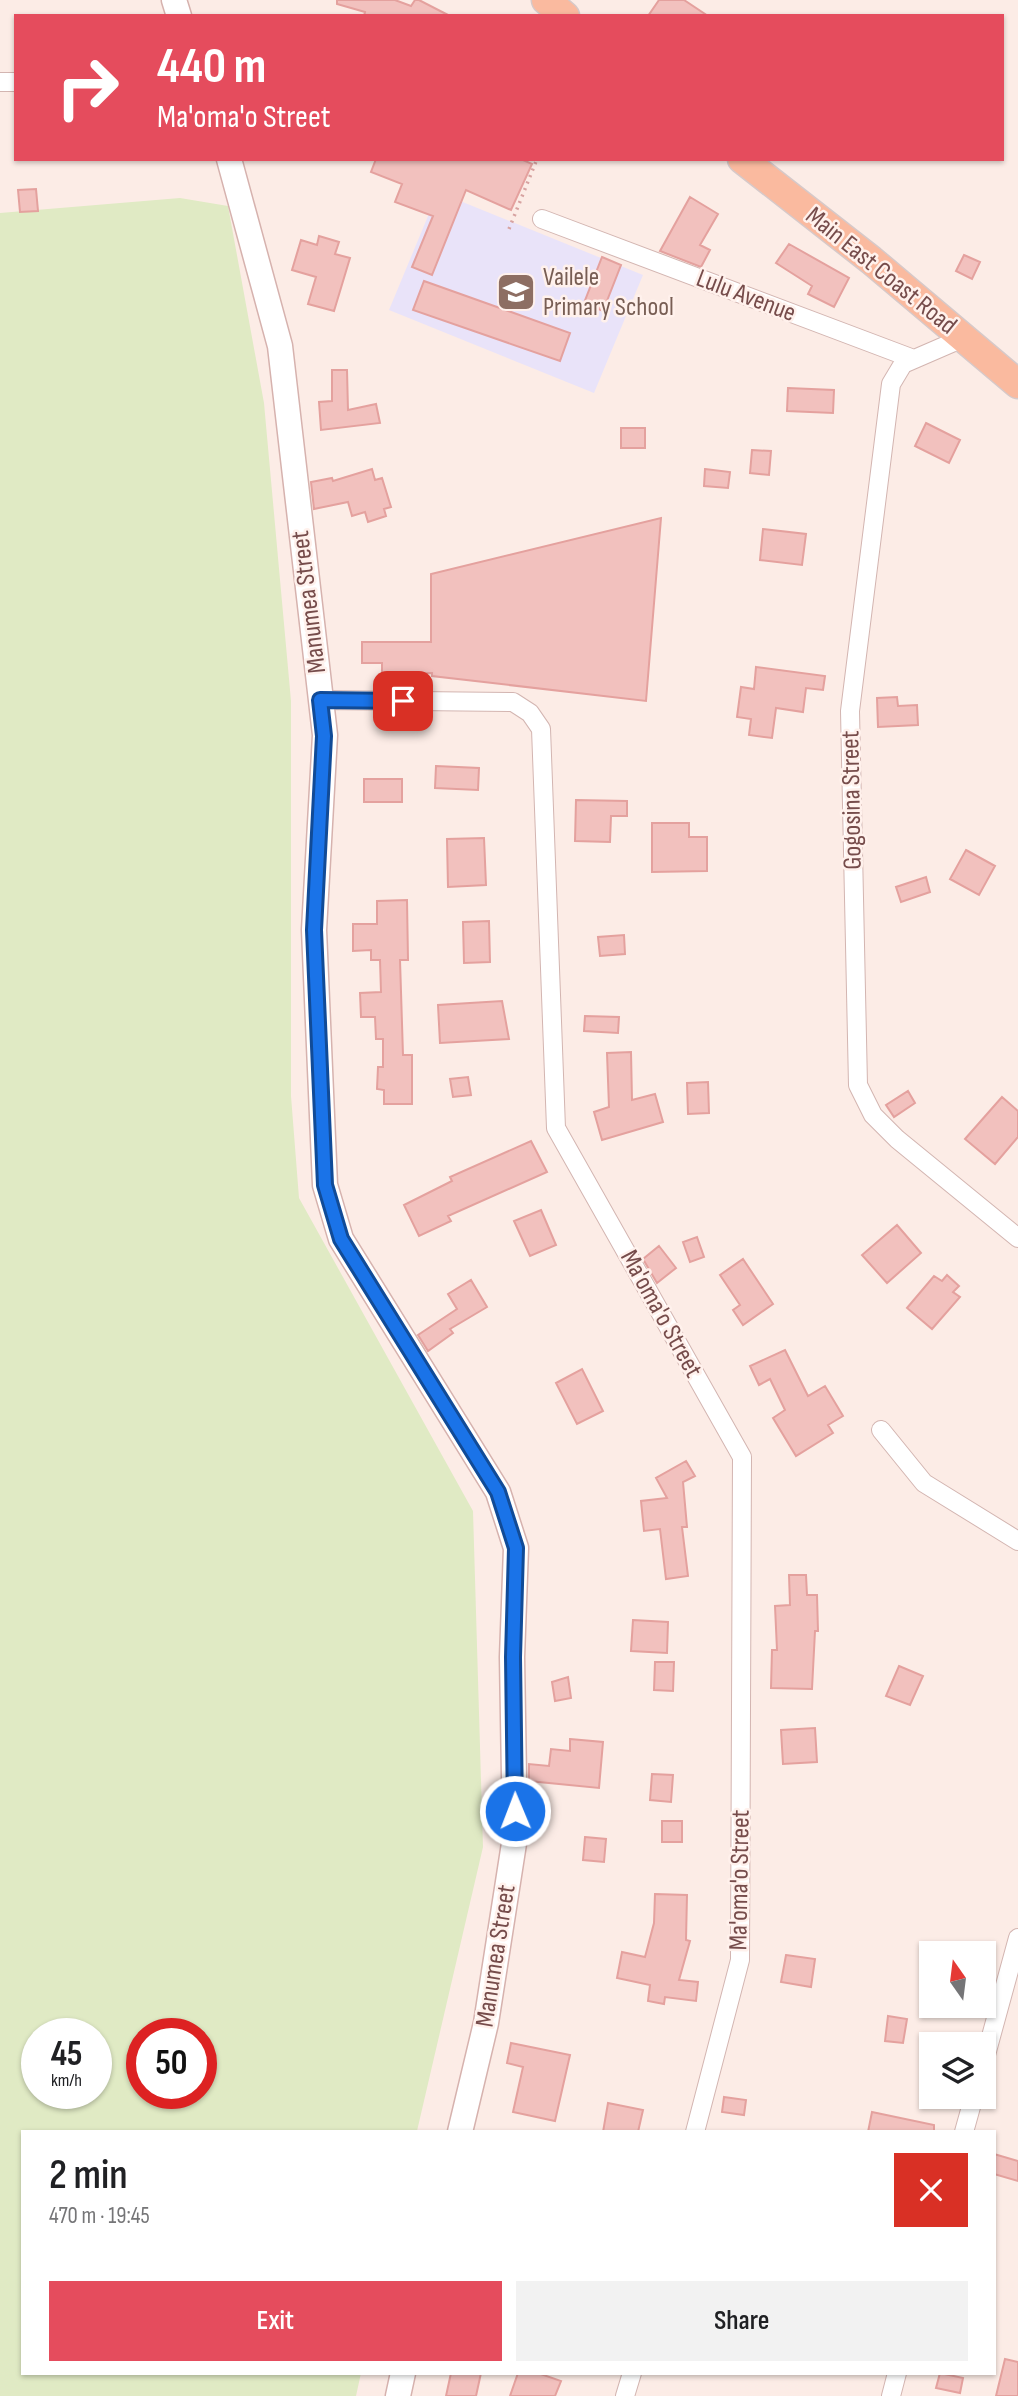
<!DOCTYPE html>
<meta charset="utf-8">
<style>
:root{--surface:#fff;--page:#f2f2f2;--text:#202124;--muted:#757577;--accent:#e54c5d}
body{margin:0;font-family:"Sofia Sans Condensed",sans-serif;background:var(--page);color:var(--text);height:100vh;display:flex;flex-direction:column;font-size:26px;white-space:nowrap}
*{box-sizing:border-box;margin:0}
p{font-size:23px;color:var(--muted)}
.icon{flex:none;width:38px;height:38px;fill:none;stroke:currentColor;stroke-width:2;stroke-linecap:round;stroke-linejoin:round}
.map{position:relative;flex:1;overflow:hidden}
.details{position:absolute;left:21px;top:2130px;width:975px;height:245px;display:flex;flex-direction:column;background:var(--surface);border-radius:0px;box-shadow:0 2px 5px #0004}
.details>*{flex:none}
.hud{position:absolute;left:14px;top:14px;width:990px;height:147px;border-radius:0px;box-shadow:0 2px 5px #0004;background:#e54c5d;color:#fff;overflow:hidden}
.needle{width:46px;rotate:346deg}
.buttons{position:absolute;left:919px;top:1941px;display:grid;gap:14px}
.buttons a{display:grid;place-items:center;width:77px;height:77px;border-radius:0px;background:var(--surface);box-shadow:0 2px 5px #0004;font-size:35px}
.speed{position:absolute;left:21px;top:2018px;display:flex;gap:14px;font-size:35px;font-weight:700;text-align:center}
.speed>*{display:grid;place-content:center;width:91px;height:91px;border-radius:50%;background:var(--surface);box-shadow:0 2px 5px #0004;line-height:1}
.speed small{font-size:18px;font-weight:400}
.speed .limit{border:10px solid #d22;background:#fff;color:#111}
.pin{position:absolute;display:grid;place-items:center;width:60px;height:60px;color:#fff;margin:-30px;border-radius:14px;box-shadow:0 4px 10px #0006}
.me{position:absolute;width:77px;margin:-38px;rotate:359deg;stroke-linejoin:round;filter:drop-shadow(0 0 5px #0008)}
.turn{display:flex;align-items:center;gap:24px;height:147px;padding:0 28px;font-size:32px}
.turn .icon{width:91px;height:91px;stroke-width:2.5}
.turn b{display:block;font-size:49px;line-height:60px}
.round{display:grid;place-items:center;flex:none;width:74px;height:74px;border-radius:0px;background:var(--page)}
.overview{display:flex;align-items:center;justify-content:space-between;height:119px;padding:0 28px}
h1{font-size:42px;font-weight:600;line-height:52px}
.button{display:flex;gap:14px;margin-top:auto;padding:14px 28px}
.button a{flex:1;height:80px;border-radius:0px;background:var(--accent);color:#fff;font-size:28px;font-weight:600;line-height:80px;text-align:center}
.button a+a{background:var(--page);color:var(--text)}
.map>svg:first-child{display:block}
.education{fill:#e9e3f9}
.green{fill:#e0eac4;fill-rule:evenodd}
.building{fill:#f2c1be;stroke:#e4a19e;stroke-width:2}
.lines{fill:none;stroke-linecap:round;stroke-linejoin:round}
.minor-casing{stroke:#d3b5b1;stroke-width:20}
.secondary-casing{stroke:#d6b2ae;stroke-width:27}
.primary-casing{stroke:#d6c9c9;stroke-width:31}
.path{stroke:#d7a3a1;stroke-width:3.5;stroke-dasharray:2 5;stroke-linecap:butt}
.minor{stroke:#fff;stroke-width:18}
.secondary{stroke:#fff;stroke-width:24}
.primary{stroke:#faba9f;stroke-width:28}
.route-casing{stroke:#114b97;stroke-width:18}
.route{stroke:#1a73e8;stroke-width:12}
.labels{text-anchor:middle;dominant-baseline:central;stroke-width:5;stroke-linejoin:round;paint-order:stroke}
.street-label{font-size:26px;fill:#764c4b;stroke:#fff1ec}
.education-label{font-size:26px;fill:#785e54;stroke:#fff1ec;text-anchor:start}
</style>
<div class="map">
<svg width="1018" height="2396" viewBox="0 0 1018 2396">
<rect width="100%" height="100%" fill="#fcece6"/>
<path class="education" d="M 438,192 L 643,275 L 594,393 L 389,310 Z"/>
<path class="green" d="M 180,198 L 228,206 L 264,403 L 291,701 L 291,1096 L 299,1198 L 473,1511 L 483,1847 L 417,2131 L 23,2132 L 23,2373 L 361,2373 L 356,2396 L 0,2396 L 0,213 ZM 37,2034 L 96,2034 L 96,2093 L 37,2093 ZM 142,2034 L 201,2034 L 201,2093 L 142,2093 Z"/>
<path class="building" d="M 337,0 L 395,0 L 411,6 L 415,0 L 419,0 L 450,16 L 364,16 L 365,12 L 337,4 Z
M 659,0 L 684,0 L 708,16 L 648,16 Z
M 376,159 L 521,159 L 532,164 L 511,210 L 466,190 L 432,275 L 412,267 L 433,216 L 395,202 L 402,184 L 371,172 Z
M 36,189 L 38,211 L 20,212 L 18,190 Z
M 690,197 L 718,214 L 700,245 L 710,250 L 701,267 L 660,251 Z
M 319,236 L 339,242 L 335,254 L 350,258 L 334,311 L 308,304 L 316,277 L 292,270 L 301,240 L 317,245 Z
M 789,244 L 849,278 L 834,307 L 808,294 L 812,286 L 776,263 Z
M 964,255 L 980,262 L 972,279 L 956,271 Z
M 602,257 L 621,265 L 603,311 L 584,303 Z
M 424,281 L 570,333 L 560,361 L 413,310 Z
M 332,370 L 347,370 L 348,410 L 376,404 L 380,423 L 321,430 L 319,402 L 332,401 Z
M 788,388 L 834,390 L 833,413 L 787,411 Z
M 926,423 L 960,440 L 949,463 L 915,446 Z
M 621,428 L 645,428 L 645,448 L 621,448 Z
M 752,450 L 771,451 L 769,475 L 750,473 Z
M 372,469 L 375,480 L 382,478 L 391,507 L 384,509 L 386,516 L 368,522 L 365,512 L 352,516 L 348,502 L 314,509 L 311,482 L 332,478 L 333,481 Z
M 705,469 L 730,472 L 728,488 L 704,486 Z
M 661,518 L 646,701 L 432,676 L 432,673 L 382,674 L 382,663 L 362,663 L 362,642 L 431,642 L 431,574 Z
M 763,529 L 806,534 L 802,565 L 760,560 Z
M 756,667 L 825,676 L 823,690 L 806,688 L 803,712 L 776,708 L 772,738 L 749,735 L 751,719 L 737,717 L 741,687 L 754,689 Z
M 897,697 L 898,706 L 917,705 L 918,725 L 878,727 L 877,698 Z
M 436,766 L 479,768 L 478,790 L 435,788 Z
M 364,779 L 402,779 L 402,802 L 364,802 Z
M 576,800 L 627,801 L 627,816 L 611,816 L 610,842 L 575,841 Z
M 652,823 L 689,823 L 689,837 L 707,837 L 707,871 L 652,872 Z
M 484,838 L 486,885 L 448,887 L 447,839 Z
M 966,850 L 995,866 L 979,895 L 950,879 Z
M 926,877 L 930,892 L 901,902 L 896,887 Z
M 407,900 L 408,960 L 400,960 L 403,1055 L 412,1055 L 412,1104 L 384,1104 L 384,1090 L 377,1089 L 378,1067 L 383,1067 L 383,1039 L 376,1039 L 375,1017 L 361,1017 L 360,993 L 381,992 L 380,960 L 371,960 L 371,950 L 353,951 L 353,924 L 377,924 L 377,901 Z
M 489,921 L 490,962 L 464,963 L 463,922 Z
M 624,935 L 625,954 L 600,956 L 598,937 Z
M 502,1001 L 509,1039 L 440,1043 L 438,1005 Z
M 585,1016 L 619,1017 L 618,1033 L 584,1031 Z
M 631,1052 L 632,1100 L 655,1094 L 663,1122 L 602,1140 L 594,1112 L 609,1107 L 607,1053 Z
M 468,1077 L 471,1095 L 453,1097 L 450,1079 Z
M 708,1082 L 709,1113 L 688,1114 L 687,1083 Z
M 908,1091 L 915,1103 L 894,1117 L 886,1105 Z
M 1002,1097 L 1018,1111 L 1018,1137 L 995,1164 L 965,1139 Z
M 531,1141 L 547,1172 L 448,1216 L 451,1221 L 419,1236 L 404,1205 L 452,1181 L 450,1177 Z
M 541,1210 L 556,1245 L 530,1256 L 514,1221 Z
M 897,1225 L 921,1253 L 887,1283 L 862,1255 Z
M 697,1237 L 704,1257 L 690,1262 L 683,1242 Z
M 659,1246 L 676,1268 L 657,1283 L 643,1259 Z
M 743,1259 L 773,1304 L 743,1325 L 733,1310 L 740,1305 L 720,1275 Z
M 947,1275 L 959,1286 L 953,1292 L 960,1297 L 932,1329 L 907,1308 L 934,1276 L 942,1281 Z
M 471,1280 L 487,1307 L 450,1329 L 453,1333 L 428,1351 L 418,1335 L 457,1309 L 448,1294 Z
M 785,1350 L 808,1396 L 825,1386 L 843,1416 L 828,1425 L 833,1433 L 796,1456 L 773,1418 L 785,1410 L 770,1379 L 759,1385 L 750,1366 Z
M 582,1369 L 603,1411 L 577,1424 L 556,1383 Z
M 686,1461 L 695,1476 L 683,1482 L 687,1527 L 682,1527 L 688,1576 L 666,1579 L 660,1529 L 644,1531 L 641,1501 L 667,1498 L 656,1478 Z
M 789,1575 L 806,1575 L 807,1595 L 817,1595 L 818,1631 L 815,1631 L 812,1689 L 771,1688 L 772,1650 L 777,1650 L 775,1606 L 790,1605 Z
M 633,1620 L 668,1622 L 667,1653 L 631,1651 Z
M 655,1662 L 674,1662 L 673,1691 L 654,1690 Z
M 899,1666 L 923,1676 L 910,1705 L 886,1696 Z
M 568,1677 L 571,1698 L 555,1701 L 552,1682 Z
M 815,1728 L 817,1762 L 783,1764 L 781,1730 Z
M 570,1739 L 603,1742 L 599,1788 L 529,1781 L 529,1764 L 549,1766 L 551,1749 L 570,1751 Z
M 652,1774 L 673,1775 L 671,1802 L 650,1800 Z
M 662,1821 L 682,1821 L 682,1842 L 662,1842 Z
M 585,1837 L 606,1839 L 604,1862 L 583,1860 Z
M 655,1894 L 687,1895 L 686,1940 L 690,1941 L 679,1980 L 698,1982 L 696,2001 L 665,1997 L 664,2004 L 648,2001 L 650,1985 L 617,1978 L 622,1952 L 645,1957 L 654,1923 Z
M 786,1955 L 815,1959 L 811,1987 L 781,1982 Z
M 888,2016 L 907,2019 L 903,2043 L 885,2041 Z
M 511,2043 L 570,2055 L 555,2121 L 513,2112 L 523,2067 L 507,2063 Z
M 724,2097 L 746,2100 L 744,2115 L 722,2112 Z
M 608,2103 L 643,2110 L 638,2132 L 603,2132 Z
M 872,2112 L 934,2125 L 934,2132 L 868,2132 Z
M 994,2154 L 1018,2161 L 1018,2181 L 994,2174 Z
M 1005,2359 L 1018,2362 L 1018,2396 L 996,2396 Z
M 451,2373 L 481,2373 L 476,2396 L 446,2396 Z
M 518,2373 L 538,2373 L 561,2381 L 555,2396 L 510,2396 Z
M 940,2373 L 963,2378 L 960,2393 L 936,2388 Z"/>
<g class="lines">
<g class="minor-casing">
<path id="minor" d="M 0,82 L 16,82
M 542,219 L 911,358
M 963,338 L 903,364 L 891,384 L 850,711 L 858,1085 L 873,1115 L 897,1139 L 1018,1238
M 320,700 L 513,702 L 530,713 L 541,729 L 556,1128 L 742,1457 L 740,1960 L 695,2132
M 881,1430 L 924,1483 L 1018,1541
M 984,2062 L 1018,1938
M 964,2132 L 974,2096
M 625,2396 L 632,2373
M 891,2396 L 897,2373"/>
</g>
<g class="secondary-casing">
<path id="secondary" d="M 174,0 L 179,16
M 229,159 L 280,346 L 325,735 L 314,930 L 325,1185 L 341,1239 L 498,1492 L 516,1548 L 512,1657 L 515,1837 L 486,2023 L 460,2132
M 398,2396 L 403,2373"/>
</g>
<g class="primary-casing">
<path id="primary" d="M 546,0 L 565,16
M 742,159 L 871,260 L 1018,384"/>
</g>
<path class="path" d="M 509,229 L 537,159"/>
<use href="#minor" class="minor"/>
<use href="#secondary" class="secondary"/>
<use href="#primary" class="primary"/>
</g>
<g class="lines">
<g class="route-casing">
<path id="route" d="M 403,701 L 320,700 L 324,736 L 314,930 L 325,1185 L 341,1239 L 498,1492 L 516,1548 L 513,1657 L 515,1811"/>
</g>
<use href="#route" class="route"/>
</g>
<defs>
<g id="school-square" transform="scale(2.0125)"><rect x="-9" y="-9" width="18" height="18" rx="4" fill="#8d6e63" stroke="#fff1ec"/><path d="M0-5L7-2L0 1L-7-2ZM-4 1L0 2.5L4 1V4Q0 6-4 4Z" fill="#fff"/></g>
</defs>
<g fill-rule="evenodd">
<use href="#school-square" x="516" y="292"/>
</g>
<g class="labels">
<g class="street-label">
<text transform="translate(881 271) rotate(39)">Main East Coast Road</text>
<text transform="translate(746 296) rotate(21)">Lulu Avenue</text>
<text transform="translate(309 602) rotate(-97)">Manumea Street</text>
<text transform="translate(852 800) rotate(-91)">Gogosina Street</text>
<text transform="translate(661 1314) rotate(61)">Ma'oma'o Street</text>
<text transform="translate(740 1880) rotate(-89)">Ma'oma'o Street</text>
<text transform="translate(496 1956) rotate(-81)">Manumea Street</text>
</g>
<g class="education-label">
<text x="543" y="277">Vailele<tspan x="543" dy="30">Primary School</tspan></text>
</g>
</g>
</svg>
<div class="buttons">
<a><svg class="needle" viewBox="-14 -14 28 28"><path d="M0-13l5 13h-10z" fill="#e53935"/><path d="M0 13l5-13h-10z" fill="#757577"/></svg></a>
<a><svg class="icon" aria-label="layers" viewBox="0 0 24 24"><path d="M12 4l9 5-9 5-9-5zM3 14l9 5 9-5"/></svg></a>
</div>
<div class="speed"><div>45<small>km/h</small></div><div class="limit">50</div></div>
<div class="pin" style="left:403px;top:701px;background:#d93025"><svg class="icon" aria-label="arrive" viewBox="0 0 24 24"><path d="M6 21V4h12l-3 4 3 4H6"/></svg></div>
<svg class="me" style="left:515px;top:1811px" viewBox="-20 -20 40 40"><circle r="17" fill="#1a73e8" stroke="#fff" stroke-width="3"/><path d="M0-11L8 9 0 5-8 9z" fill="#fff"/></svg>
<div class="hud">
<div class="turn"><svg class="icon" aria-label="right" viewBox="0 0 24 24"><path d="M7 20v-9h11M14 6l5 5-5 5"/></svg><div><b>440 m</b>Ma'oma'o Street</div></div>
</div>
<section class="details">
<div class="overview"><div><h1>2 min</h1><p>470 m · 19:45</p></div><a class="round" style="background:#d93025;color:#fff"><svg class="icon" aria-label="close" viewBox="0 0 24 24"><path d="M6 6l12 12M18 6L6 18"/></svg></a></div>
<div class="button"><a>Exit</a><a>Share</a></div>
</section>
</div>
